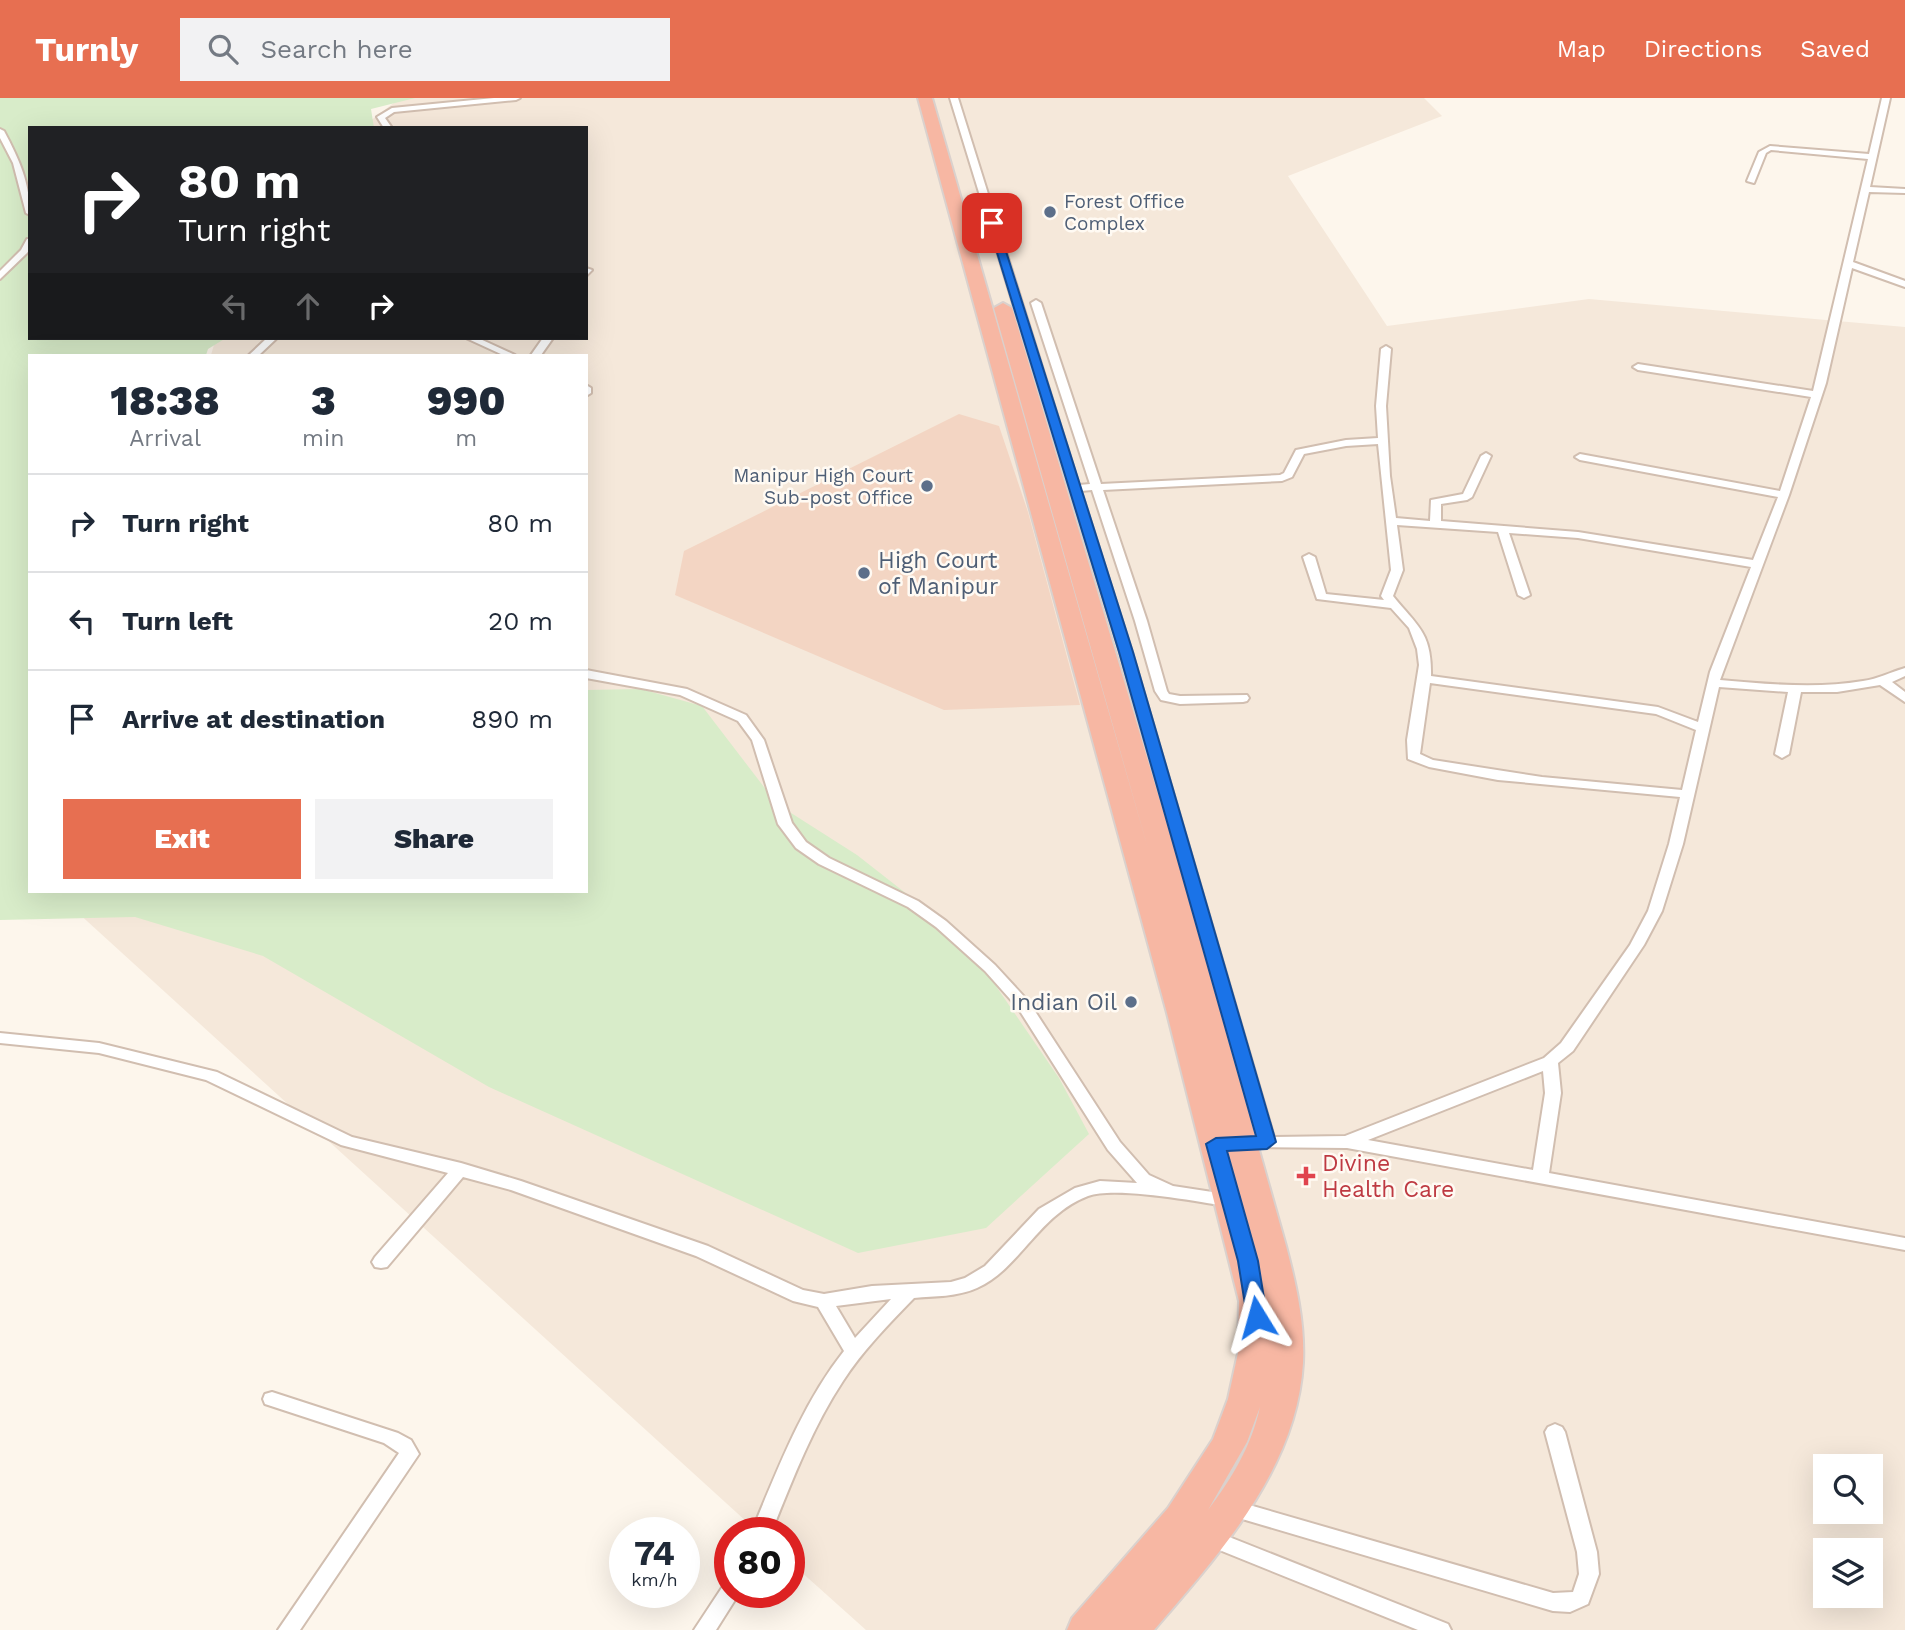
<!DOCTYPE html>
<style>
:root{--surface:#fff;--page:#f2f2f3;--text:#1f2937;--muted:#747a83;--line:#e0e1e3;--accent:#e76f51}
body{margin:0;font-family:"Work Sans",sans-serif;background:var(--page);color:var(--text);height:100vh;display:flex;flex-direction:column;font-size:26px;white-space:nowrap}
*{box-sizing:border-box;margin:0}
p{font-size:23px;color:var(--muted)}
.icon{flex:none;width:38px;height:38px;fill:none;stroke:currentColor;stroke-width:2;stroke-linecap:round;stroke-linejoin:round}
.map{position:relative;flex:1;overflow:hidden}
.details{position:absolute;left:28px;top:256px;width:560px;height:539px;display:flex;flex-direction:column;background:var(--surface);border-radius:0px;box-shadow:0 7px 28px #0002}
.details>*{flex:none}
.hud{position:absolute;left:28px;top:28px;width:560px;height:214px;border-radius:0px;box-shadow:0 7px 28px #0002;background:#202124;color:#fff;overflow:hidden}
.tools{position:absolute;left:1813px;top:1356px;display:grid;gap:14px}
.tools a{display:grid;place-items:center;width:70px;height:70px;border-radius:0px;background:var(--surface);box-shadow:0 7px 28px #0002;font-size:35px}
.speed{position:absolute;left:609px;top:1419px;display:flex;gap:14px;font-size:35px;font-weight:700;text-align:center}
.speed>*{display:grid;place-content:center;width:91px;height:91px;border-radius:50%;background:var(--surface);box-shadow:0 7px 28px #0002;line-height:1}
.speed small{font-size:18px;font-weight:400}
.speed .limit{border:10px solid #d22;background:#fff;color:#111}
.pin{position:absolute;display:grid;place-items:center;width:60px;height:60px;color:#fff;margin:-30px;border-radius:14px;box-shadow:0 4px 10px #0006}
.me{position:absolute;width:77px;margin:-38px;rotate:352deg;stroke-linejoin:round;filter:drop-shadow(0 0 5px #0008)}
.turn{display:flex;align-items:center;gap:24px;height:147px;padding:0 35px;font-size:32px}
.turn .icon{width:91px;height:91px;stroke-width:2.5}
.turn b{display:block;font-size:49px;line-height:60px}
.lanes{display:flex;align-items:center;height:66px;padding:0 35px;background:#0003;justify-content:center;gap:35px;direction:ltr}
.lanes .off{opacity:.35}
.eta{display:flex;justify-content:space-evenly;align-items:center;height:119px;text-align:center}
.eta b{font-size:42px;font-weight:800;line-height:49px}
.primary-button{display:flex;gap:14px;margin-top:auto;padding:14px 35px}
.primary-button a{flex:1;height:80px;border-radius:0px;background:var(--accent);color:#fff;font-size:28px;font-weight:800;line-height:80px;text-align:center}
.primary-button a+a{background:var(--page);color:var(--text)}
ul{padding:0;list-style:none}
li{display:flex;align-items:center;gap:21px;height:98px;padding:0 35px;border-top:2px solid var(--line)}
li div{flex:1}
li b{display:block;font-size:26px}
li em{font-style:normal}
header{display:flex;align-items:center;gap:42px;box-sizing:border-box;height:98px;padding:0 35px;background:var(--accent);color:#fff}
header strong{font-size:33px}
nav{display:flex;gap:38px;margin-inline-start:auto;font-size:24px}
.search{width:490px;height:63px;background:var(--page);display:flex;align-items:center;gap:18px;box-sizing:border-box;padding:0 24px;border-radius:0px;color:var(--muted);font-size:26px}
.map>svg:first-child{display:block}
.residential{fill:#f5e8da;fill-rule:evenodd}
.green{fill:#d8ecc9}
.building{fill:#f3d5c3}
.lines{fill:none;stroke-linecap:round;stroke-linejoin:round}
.street-casing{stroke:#d1beb0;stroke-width:4}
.highway-casing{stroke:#dad1cd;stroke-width:4}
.street{fill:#fff;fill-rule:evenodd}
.highway{fill:#f7b7a3;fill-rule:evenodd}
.route{fill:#1a73e8;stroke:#114b97;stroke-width:2}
.service-dot{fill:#5c6f8a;stroke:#fffaf3;stroke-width:2.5}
.health-dot{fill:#e0444e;stroke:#fffaf3;stroke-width:2.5}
.labels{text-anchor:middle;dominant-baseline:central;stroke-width:5;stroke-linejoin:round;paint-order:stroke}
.far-service-label{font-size:19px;fill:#4e5e75;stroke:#fffaf3;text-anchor:start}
.service-label{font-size:23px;fill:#4e5e75;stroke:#fffaf3;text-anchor:start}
.health-label{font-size:23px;fill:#be3a42;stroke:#fffaf3;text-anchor:start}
</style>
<header>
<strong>Turnly</strong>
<div class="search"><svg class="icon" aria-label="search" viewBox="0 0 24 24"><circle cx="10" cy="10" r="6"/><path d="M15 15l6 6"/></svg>Search here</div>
<nav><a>Map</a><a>Directions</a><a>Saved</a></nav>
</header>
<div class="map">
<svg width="1905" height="1532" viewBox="0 0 1905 1532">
<rect width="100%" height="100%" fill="#fdf6ec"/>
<path class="residential" d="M 400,0 L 1424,0 L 1442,18 L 1288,78 L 1387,228 L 1589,201 L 1905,229 L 1905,1532 L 866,1532 L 789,1463 L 789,1435 L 759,1435 L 54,793 L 586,793 L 586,257 L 211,257 L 216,240 L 586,240 L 586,30 L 361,30 ZM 1825,1368 L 1871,1368 L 1871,1414 L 1825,1414 ZM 1825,1452 L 1871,1452 L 1871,1498 L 1825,1498 Z"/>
<path class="green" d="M 0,0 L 415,0 L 371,11 L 374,30 L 30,30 L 30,240 L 226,240 L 208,251 L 206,257 L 30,257 L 30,793 L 586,793 L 586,592 L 641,591 L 702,608 L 777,706 L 857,757 L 963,840 L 1059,980 L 1089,1036 L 986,1130 L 858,1155 L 489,989 L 263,858 L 135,819 L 0,822 Z"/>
<path class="building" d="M 959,316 L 999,328 L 1028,414 L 1080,607 L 944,612 L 675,497 L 684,453 Z"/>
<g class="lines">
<g class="street-casing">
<path id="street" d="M 494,0 L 520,0 L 516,2 L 394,14 L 385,20 L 392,30 L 384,30 L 377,19 L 392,10 Z
M 950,0 L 958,0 L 1079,387 L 1090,386 L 1031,205 L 1036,202 L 1041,205 L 1101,386 L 1280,377 L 1284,375 L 1296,352 L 1346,342 L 1378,340 L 1376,308 L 1381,251 L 1386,248 L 1391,251 L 1386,308 L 1390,378 L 1396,420 L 1430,423 L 1431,402 L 1463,396 L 1481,358 L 1486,355 L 1491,358 L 1472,399 L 1467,402 L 1441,406 L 1441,423 L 1578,434 L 1753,462 L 1778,399 L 1580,362 L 1575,359 L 1580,356 L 1780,393 L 1811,299 L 1638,272 L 1633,269 L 1638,266 L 1813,293 L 1868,61 L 1771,52 L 1766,55 L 1754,85 L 1747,83 L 1759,54 L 1770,48 L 1869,56 L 1882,0 L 1890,0 L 1870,89 L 1905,91 L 1905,95 L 1869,94 L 1853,164 L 1905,183 L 1905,189 L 1852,170 L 1826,285 L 1789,397 L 1720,582 C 1767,586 1816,591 1863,583 C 1878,581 1891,574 1905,570 L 1905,578 L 1892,584 L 1905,594 L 1905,604 L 1880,587 L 1837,594 L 1801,594 L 1789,656 L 1782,660 L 1775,656 L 1788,594 L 1719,589 L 1683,746 L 1662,813 L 1644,847 L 1573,953 L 1558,965 L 1561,995 L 1549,1075 L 1905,1140 L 1905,1152 L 1347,1050 L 1252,1049 L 1250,1045 L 1252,1041 L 1257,1039 L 1120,554 ZM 1378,346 L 1391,472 L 1381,498 L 1384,502 L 1326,496 L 1315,459 L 1309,456 L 1303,459 L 1317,501 L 1391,510 L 1409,530 L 1417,551 L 1419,567 L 1407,642 L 1408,661 L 1429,669 L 1498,682 L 1680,699 L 1669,746 L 1648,813 L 1630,847 L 1561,945 L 1544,960 L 1345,1038 L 1274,1039 L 1132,554 L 1081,393 L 1092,392 L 1135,523 L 1155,593 L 1161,602 L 1180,606 L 1243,604 L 1247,603 L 1249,600 L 1247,597 L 1180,598 L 1169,596 L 1167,593 L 1147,523 L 1103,392 L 1282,383 L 1292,379 L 1304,356 L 1346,348 ZM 1397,427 L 1498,434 L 1518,497 L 1524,500 L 1530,497 L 1509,435 L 1578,440 L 1751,469 L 1710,574 L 1698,624 L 1658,609 L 1431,578 C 1432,534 1417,528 1393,498 L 1403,472 ZM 1430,585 L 1656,616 L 1696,632 L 1682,692 L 1542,679 L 1433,662 L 1420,656 ZM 1543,973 L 1545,995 L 1533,1072 L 1368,1042 Z
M 0,31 L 4,33 C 19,61 30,85 30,117 L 26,115 L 13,65 L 0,40 Z
M 27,141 L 30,141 L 30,151 L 27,155 L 0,181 L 0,173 L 21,152 Z
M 586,170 L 592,172 L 586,178 Z
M 267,240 L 277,240 L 259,257 L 249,257 Z
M 466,240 L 478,240 L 515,257 L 503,257 Z
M 543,240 L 553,240 L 541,257 L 531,257 Z
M 586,287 L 591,290 L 591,295 L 586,298 Z
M 586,572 L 687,591 L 746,617 L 764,642 L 792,725 L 806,744 L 829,760 L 918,803 L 946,823 L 995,867 L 1029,904 L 1120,1044 L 1149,1077 L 1173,1088 L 1232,1097 L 1238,1099 L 1240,1103 L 1238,1107 L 1232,1109 C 1200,1104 1116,1088 1088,1098 C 1038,1117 1020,1171 977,1190 C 957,1199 935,1198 914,1200 C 889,1226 863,1252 843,1283 C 812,1330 792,1383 771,1435 L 751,1435 C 777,1373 802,1306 844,1253 L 818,1209 L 793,1203 L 696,1158 L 511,1092 L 463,1079 L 387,1169 L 381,1170 L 375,1169 L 372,1164 L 375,1159 L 448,1075 L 341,1047 L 206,982 L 99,955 L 0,945 L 0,935 L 99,945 L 217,974 L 352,1039 L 461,1065 L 521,1083 L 708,1148 L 803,1192 L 824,1196 L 872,1188 L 951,1184 L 965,1180 L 985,1168 L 1039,1111 L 1075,1090 L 1100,1083 L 1137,1085 L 1108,1052 L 1018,910 L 985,873 L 936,829 L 908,809 L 819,766 L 796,750 L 778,726 L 752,642 L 738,623 L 680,597 L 586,580 ZM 891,1201 L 855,1240 L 836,1208 Z
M 272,1294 L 398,1335 L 411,1342 L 419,1356 L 300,1532 L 278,1532 L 399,1355 L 384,1345 L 265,1306 L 263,1301 L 265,1296 Z
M 1555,1326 L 1562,1329 L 1565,1334 L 1597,1454 L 1599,1476 L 1588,1506 L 1570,1514 L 1553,1513 L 1232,1418 L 1225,1416 L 1222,1410 L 1225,1404 L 1232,1402 L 1553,1495 L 1573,1494 L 1579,1476 L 1577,1454 L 1545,1334 L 1548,1329 Z
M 1209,1431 L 1448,1526 L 1451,1532 L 1418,1532 L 1202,1445 L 1199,1439 L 1202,1433 Z
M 730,1485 L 730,1494 L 740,1494 L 716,1532 L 694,1532 L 723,1488 Z"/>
</g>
<g class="highway-casing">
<path id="highway" d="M 918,0 L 932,0 L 1149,754 L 994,210 L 1003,205 L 1012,210 L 1172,743 L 1286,1148 C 1296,1186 1305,1225 1303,1265 C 1297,1371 1219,1456 1154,1532 L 1067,1532 L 1072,1520 L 1168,1410 L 1213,1341 L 1228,1301 L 1238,1255 L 1239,1203 L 1167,915 ZM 1260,1309 C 1252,1347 1231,1382 1208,1412 L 1247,1344 Z"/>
</g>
<use href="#street" class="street"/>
<use href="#highway" class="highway"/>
</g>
<path class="route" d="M 992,122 L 997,125 L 1133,554 L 1276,1044 L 1267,1051 L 1227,1053 L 1258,1163 L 1267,1219 L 1264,1224 L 1250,1224 L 1247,1219 L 1238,1163 L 1206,1046 L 1216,1040 L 1256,1038 L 1119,554 L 988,125 Z"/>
<g class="service-dot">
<circle cx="1050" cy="114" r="7"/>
<circle cx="927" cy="388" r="7"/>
<circle cx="864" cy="475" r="7"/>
<circle cx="1131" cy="904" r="7"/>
</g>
<path class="health-dot" d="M1302.5 1067.5h7v7h7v7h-7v7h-7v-7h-7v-7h7z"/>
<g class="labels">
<g class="far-service-label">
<text x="1064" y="103">Forest Office<tspan x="1064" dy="22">Complex</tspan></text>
<text x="913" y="377" text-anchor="end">Manipur High Court<tspan x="913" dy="22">Sub-post Office</tspan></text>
</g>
<g class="service-label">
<text x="878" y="462">High Court<tspan x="878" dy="26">of Manipur</tspan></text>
<text x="1117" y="904" text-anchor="end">Indian Oil</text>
</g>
<g class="health-label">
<text x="1322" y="1065">Divine<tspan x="1322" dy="26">Health Care</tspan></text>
</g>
</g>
</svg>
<div class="tools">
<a><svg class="icon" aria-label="search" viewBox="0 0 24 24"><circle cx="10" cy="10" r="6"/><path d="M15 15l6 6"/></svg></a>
<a><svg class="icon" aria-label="layers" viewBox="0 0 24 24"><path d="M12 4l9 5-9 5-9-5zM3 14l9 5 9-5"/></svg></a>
</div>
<div class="speed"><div>74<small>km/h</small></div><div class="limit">80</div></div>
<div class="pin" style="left:992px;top:125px;background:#d93025"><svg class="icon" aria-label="arrive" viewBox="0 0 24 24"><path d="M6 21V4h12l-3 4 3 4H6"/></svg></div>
<svg class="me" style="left:1257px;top:1219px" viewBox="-20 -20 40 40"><path d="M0-17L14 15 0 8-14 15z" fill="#1a73e8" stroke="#fff" stroke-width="4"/></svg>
<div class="hud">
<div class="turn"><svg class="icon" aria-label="right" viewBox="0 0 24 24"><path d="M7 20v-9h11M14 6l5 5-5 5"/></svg><div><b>80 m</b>Turn right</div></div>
<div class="lanes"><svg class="icon off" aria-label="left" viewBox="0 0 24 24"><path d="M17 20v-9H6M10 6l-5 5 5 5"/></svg><svg class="icon off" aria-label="ahead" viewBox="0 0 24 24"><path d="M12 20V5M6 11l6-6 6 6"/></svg><svg class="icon" aria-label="right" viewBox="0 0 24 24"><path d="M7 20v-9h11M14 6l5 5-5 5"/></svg></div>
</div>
<section class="details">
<div class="eta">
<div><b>18:38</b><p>Arrival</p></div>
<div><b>3</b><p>min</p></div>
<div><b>990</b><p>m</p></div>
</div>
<ul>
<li><svg class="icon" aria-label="right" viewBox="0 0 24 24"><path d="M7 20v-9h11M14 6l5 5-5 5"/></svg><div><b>Turn right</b></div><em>80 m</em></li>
<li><svg class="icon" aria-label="left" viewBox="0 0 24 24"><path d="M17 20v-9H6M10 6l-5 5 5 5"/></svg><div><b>Turn left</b></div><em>20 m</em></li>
<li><svg class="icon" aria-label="arrive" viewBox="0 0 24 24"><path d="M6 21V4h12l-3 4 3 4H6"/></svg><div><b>Arrive at destination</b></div><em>890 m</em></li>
</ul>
<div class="primary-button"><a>Exit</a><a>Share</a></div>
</section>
</div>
